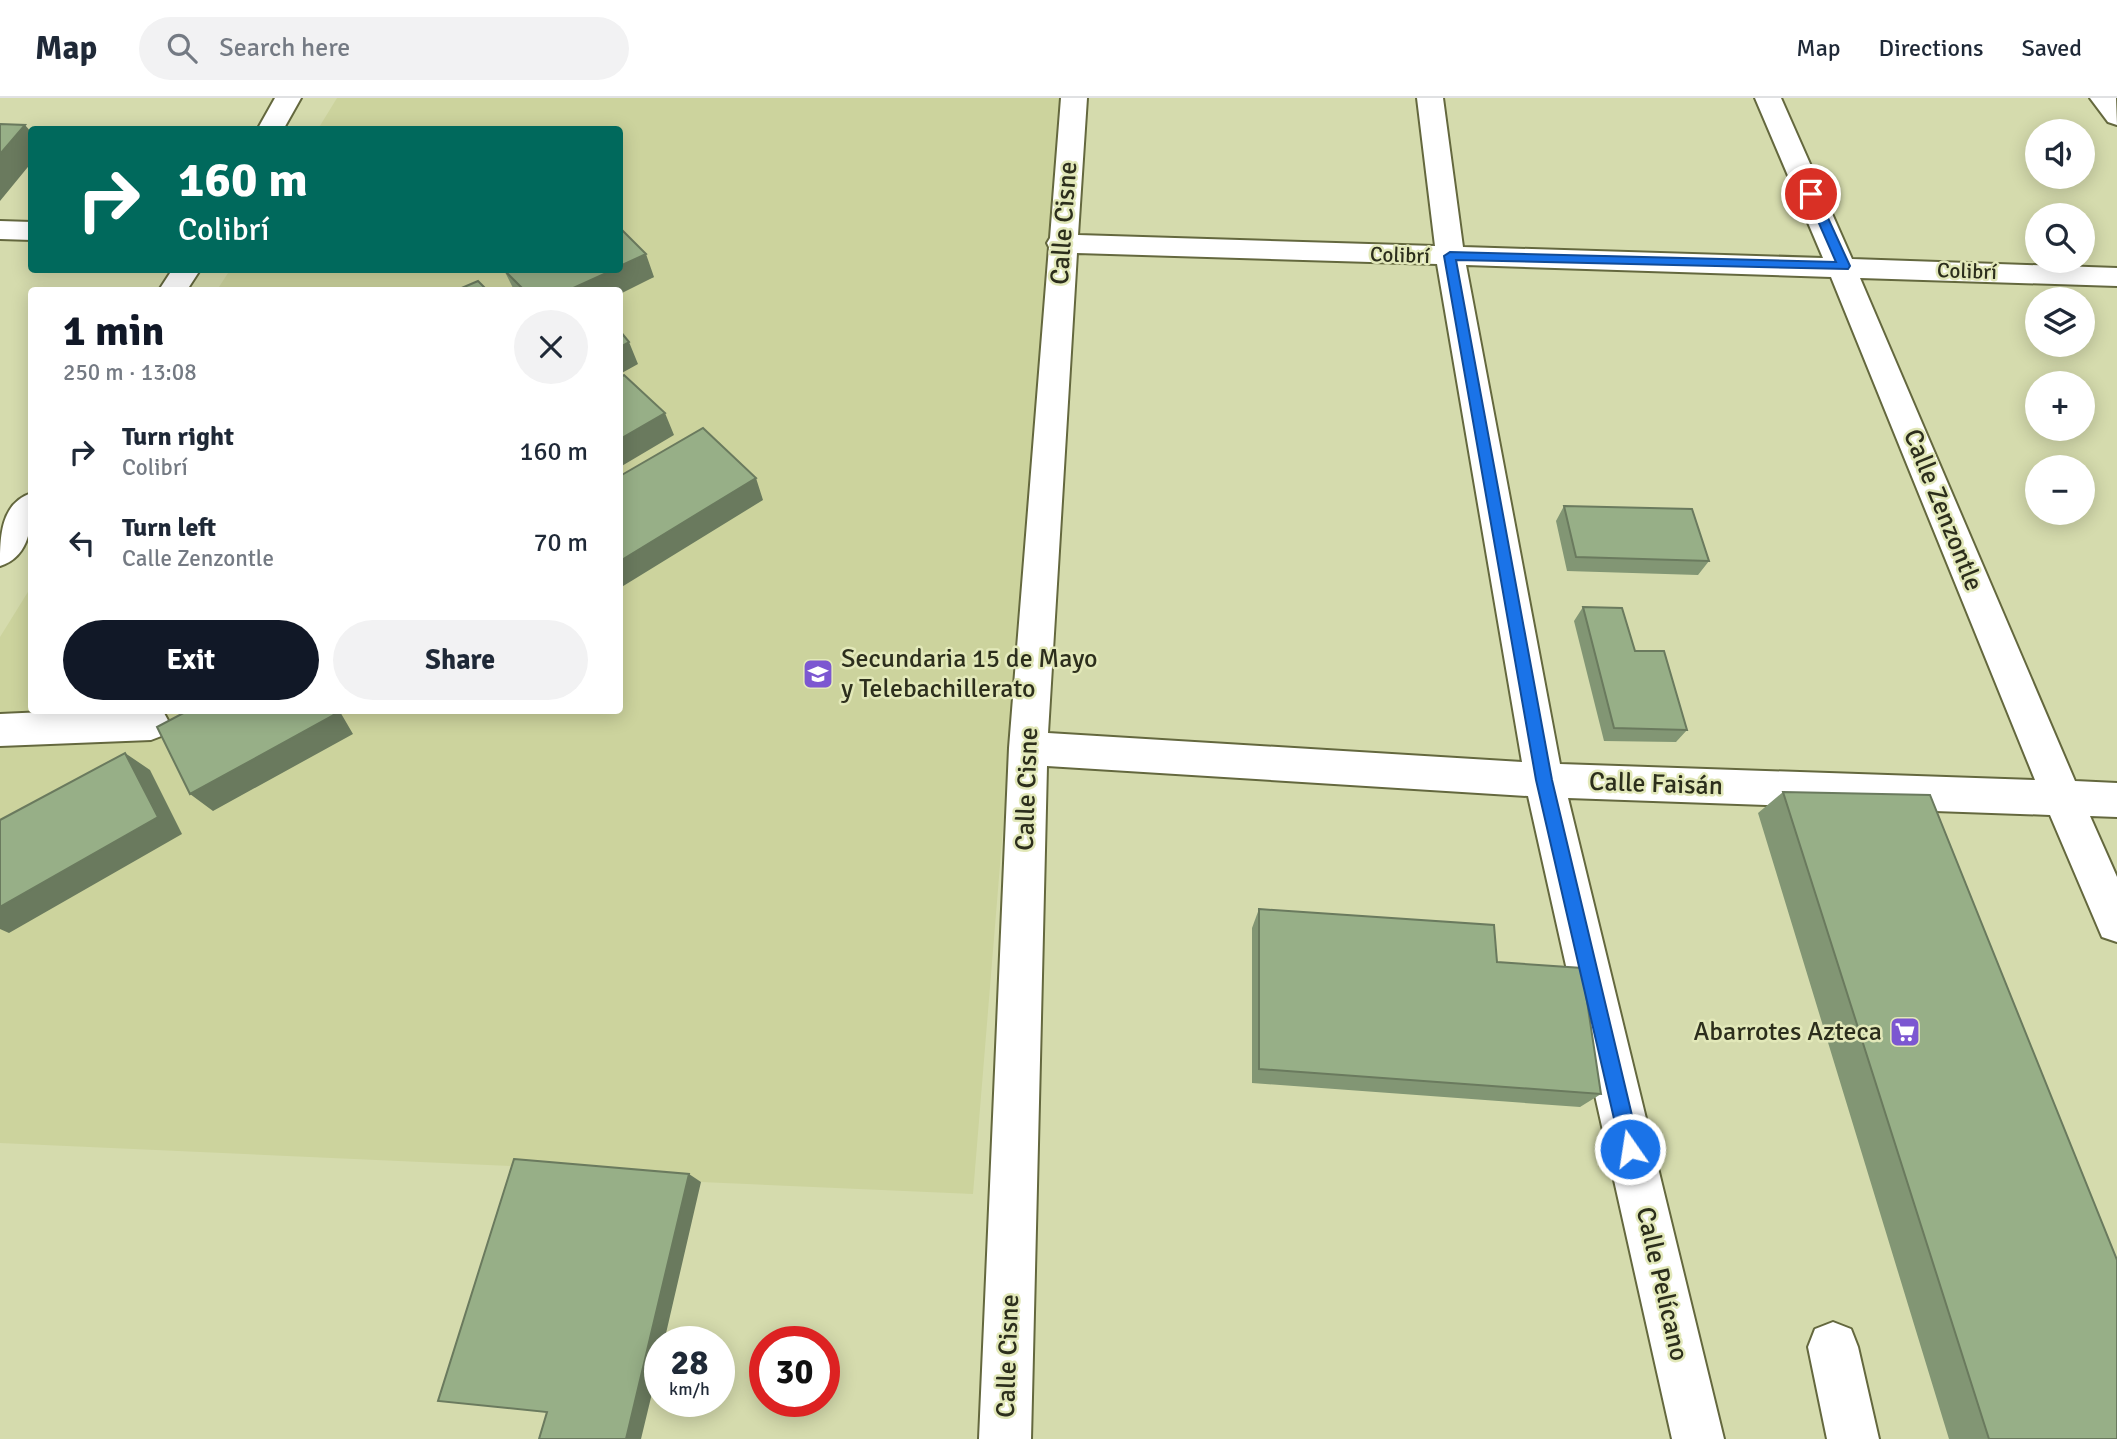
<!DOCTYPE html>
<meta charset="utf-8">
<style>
:root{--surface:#fff;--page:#f2f2f3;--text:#1f2937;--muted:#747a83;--line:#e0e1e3;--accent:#111827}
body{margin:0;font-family:Signika,sans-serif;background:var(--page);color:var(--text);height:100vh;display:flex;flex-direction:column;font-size:26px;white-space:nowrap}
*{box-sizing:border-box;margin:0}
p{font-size:23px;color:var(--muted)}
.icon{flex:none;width:38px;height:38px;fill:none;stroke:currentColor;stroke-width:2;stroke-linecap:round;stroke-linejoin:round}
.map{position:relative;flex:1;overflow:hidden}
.side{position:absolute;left:28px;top:189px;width:595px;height:427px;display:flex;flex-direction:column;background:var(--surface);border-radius:7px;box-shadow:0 4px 18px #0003}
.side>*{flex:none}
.guide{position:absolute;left:28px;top:28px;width:595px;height:147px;border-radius:7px;box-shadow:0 4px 18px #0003;background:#00695c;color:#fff;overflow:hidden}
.tools{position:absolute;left:2025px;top:21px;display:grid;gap:14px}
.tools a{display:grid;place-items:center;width:70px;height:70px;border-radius:50%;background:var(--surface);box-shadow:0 4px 18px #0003;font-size:35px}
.speed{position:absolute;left:644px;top:1228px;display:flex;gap:14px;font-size:35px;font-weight:700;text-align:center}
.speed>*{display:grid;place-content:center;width:91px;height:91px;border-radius:50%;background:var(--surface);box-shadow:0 4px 18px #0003;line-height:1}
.speed small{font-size:18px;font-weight:400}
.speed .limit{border:10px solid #d22;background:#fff;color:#111}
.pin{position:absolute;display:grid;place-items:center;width:60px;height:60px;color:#fff;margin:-30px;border:4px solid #fff;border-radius:50%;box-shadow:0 2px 7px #0007}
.me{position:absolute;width:77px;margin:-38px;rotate:347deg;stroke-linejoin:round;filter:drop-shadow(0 0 5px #0008)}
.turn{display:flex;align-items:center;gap:24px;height:147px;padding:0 35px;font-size:32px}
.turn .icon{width:91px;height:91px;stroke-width:2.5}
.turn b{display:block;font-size:49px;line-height:60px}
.round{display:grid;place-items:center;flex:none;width:74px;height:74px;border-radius:37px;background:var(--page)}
.summary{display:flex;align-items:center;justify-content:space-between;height:119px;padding:0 35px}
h1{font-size:42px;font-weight:700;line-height:52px;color:var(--accent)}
.primary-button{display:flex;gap:14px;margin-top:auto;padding:14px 35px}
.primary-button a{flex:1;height:80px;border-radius:42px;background:var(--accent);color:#fff;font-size:28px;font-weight:700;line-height:80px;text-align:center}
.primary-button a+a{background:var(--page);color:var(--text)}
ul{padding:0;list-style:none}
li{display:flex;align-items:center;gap:21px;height:91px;padding:0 35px}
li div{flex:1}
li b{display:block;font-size:26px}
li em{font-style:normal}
header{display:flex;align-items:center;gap:42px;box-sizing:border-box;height:98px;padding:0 35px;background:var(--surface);border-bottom:2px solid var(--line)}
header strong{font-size:33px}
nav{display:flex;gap:38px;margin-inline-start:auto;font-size:24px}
.search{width:490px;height:63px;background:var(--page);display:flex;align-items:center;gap:18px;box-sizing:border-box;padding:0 24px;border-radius:38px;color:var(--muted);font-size:26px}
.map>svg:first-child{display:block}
.built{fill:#ccd39d}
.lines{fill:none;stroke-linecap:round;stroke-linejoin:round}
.minor-casing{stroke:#64683e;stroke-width:4}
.minor{fill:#fff;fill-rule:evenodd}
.wall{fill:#829674}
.shaded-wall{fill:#6a7a5e}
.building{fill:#97af87;stroke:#6a7a5e;stroke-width:2}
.route{fill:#1a73e8;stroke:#114b97;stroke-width:2}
.labels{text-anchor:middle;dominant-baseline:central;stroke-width:5;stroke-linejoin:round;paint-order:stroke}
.far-street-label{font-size:21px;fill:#2c2e1c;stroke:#e2e8b9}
.street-label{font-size:26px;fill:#2c2e1c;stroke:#e2e8b9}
.poi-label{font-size:26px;fill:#2c2e1c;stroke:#e2e8b9;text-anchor:start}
</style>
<header>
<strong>Map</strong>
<div class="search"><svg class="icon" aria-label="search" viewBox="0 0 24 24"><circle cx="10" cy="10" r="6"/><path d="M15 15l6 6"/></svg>Search here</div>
<nav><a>Map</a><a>Directions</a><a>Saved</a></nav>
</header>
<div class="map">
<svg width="2117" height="1341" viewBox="0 0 2117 1341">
<rect width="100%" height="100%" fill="#d5dbad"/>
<path class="built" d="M 337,0 L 1063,0 L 973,1096 L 701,1084 L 531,1069 L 0,1045 L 0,539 L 31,489 L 32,612 L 620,612 L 620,192 L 217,192 L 230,172 L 620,172 L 620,32 L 318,31 Z"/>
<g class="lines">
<g class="minor-casing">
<path id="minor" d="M 275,0 L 301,0 L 283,32 L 257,32 Z
M 1061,0 L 1087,0 L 1078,137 L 1435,148 L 1417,0 L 1443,0 L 1463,149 L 1823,160 L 1755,0 L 1781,0 L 1852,161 L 2117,170 L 2117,188 L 1860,180 L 2075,683 L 2117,685 L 2117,719 L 2090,718 L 2117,779 L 2117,844 L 2102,839 L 2050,717 L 1568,700 L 1724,1341 L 1672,1341 L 1528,698 L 1047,668 L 1031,1341 L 979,1341 L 1009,650 L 1049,149 L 1047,145 L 1050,140 ZM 1077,155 L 1437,166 L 1522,664 L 1048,635 ZM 1466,167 L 1831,179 L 2035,682 L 1560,666 Z
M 2090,0 L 2116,0 L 2117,27 L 2108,24 Z
M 0,123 L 32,124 L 32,142 L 0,141 Z
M 172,172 L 200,172 L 187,192 L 159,192 Z
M 32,395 C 32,423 32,458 0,468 C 0,440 0,405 32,395 Z
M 89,612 L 158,612 L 164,615 L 170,626 L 164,637 L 151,642 L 0,648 L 0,616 Z
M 1833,1224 L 1851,1231 L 1858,1249 L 1879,1341 L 1827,1341 L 1808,1249 L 1815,1231 Z"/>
</g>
<use href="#minor" class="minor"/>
</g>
<path class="wall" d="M 504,172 L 654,179 L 620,192 L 514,192 Z
M 1564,408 L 1709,463 L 1698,477 L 1567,473 L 1556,423 Z
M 1583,509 L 1635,553 L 1687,632 L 1676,644 L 1604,643 L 1574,523 Z
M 1783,694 L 2117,1341 L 1949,1341 L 1758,715 Z
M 1259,811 L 1497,864 L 1601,996 L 1580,1009 L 1252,985 L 1252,830 Z"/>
<path class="shaded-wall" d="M 25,27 L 32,35 L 32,64 L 0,103 L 0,56 Z
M 646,156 L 654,179 L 620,196 L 620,192 L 569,192 L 613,172 L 620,172 L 620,168 Z
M 629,244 L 638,266 L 620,276 L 620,249 Z
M 665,315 L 674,337 L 620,369 L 620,341 Z
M 756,380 L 763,402 L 620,490 L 620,463 Z
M 332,612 L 339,612 L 353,636 L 213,713 L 190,696 Z
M 125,655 L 150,672 L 182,736 L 9,835 L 0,831 L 0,809 Z
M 689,1076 L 701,1084 L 664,1244 L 660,1244 L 660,1262 L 641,1341 L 626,1341 Z"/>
<path class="building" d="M 0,26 L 25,27 L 0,56 Z
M 620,130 L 646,156 L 620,168 Z
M 504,172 L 613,172 L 569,192 L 524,192 Z
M 478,183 L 487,192 L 457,192 Z
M 620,233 L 629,244 L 620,249 Z
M 624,277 L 665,315 L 620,341 L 620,280 Z
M 703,330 L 756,380 L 620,463 L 620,378 Z
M 1564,408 L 1692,411 L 1709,463 L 1576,459 Z
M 1583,509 L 1622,510 L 1635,553 L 1664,553 L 1687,632 L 1614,630 Z
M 189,612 L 332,612 L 334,617 L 190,696 L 157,629 Z
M 125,655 L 158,719 L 0,809 L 0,722 Z
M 1783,694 L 1930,697 L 2117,1162 L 2117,1341 L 1989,1341 Z
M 1259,811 L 1494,827 L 1497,864 L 1582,870 L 1601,996 L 1259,971 Z
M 514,1061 L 689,1076 L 626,1341 L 539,1341 L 547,1314 L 438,1303 Z"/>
<path class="route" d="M 1811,93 L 1817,96 L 1850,168 L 1848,171 L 1456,162 L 1552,682 L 1640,1051 L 1637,1058 L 1630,1061 L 1623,1058 L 1621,1051 L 1536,682 L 1444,158 L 1450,154 L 1836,164 L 1806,96 Z"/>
<defs>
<g id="school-square" transform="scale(1.575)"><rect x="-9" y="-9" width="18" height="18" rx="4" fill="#7c57d1" stroke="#e2e8b9"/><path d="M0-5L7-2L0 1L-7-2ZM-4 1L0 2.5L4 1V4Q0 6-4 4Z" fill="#fff"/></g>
<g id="supermarket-square" transform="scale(1.575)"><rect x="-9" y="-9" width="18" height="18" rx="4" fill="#7c57d1" stroke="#e2e8b9"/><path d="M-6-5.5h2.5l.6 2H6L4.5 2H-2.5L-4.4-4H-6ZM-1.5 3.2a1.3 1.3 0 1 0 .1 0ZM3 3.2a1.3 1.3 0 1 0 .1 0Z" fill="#fff"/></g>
</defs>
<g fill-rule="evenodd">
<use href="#school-square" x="818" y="576"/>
<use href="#supermarket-square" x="1905" y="934"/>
</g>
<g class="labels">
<g class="far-street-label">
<text transform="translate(1400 157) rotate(2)">Colibrí</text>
<text transform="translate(1967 173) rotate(2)">Colibrí</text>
</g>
<g class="street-label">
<text transform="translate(1064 125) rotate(-86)">Calle Cisne</text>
<text transform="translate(1943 412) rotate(68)">Calle Zenzontle</text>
<text transform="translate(1656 686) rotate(2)">Calle Faisán</text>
<text transform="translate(1027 691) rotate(-88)">Calle Cisne</text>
<text transform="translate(1662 1186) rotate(77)">Calle Pelícano</text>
<text transform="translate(1008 1258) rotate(-88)">Calle Cisne</text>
</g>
<g class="poi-label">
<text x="841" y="561">Secundaria 15 de Mayo<tspan x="841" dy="30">y Telebachillerato</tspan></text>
<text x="1882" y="934" text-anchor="end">Abarrotes Azteca</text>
</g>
</g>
</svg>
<div class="tools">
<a><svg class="icon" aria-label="sound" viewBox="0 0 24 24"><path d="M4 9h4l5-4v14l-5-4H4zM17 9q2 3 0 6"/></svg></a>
<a><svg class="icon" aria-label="search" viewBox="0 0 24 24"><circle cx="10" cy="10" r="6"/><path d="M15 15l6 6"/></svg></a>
<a><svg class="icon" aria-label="layers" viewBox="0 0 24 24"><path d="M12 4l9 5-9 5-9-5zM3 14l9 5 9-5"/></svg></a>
<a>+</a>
<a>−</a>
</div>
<div class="speed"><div>28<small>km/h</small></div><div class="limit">30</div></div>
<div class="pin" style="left:1811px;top:96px;background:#d93025"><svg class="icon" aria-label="arrive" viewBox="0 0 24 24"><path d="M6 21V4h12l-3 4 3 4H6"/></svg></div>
<svg class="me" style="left:1630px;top:1051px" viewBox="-20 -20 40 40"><circle r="17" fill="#1a73e8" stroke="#fff" stroke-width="3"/><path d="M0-11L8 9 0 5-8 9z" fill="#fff"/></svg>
<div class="guide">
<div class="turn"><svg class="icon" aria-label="right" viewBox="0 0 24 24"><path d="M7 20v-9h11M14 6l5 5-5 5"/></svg><div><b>160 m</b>Colibrí</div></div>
</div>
<section class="side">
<div class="summary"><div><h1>1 min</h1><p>250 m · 13:08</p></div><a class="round"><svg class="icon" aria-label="close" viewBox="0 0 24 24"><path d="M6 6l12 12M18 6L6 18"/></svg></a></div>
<ul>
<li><svg class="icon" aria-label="right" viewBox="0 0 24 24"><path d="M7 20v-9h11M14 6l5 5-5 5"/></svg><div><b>Turn right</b><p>Colibrí</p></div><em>160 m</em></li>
<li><svg class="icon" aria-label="left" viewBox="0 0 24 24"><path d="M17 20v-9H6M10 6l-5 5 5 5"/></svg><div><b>Turn left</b><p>Calle Zenzontle</p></div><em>70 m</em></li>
</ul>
<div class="primary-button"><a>Exit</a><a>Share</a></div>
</section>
</div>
